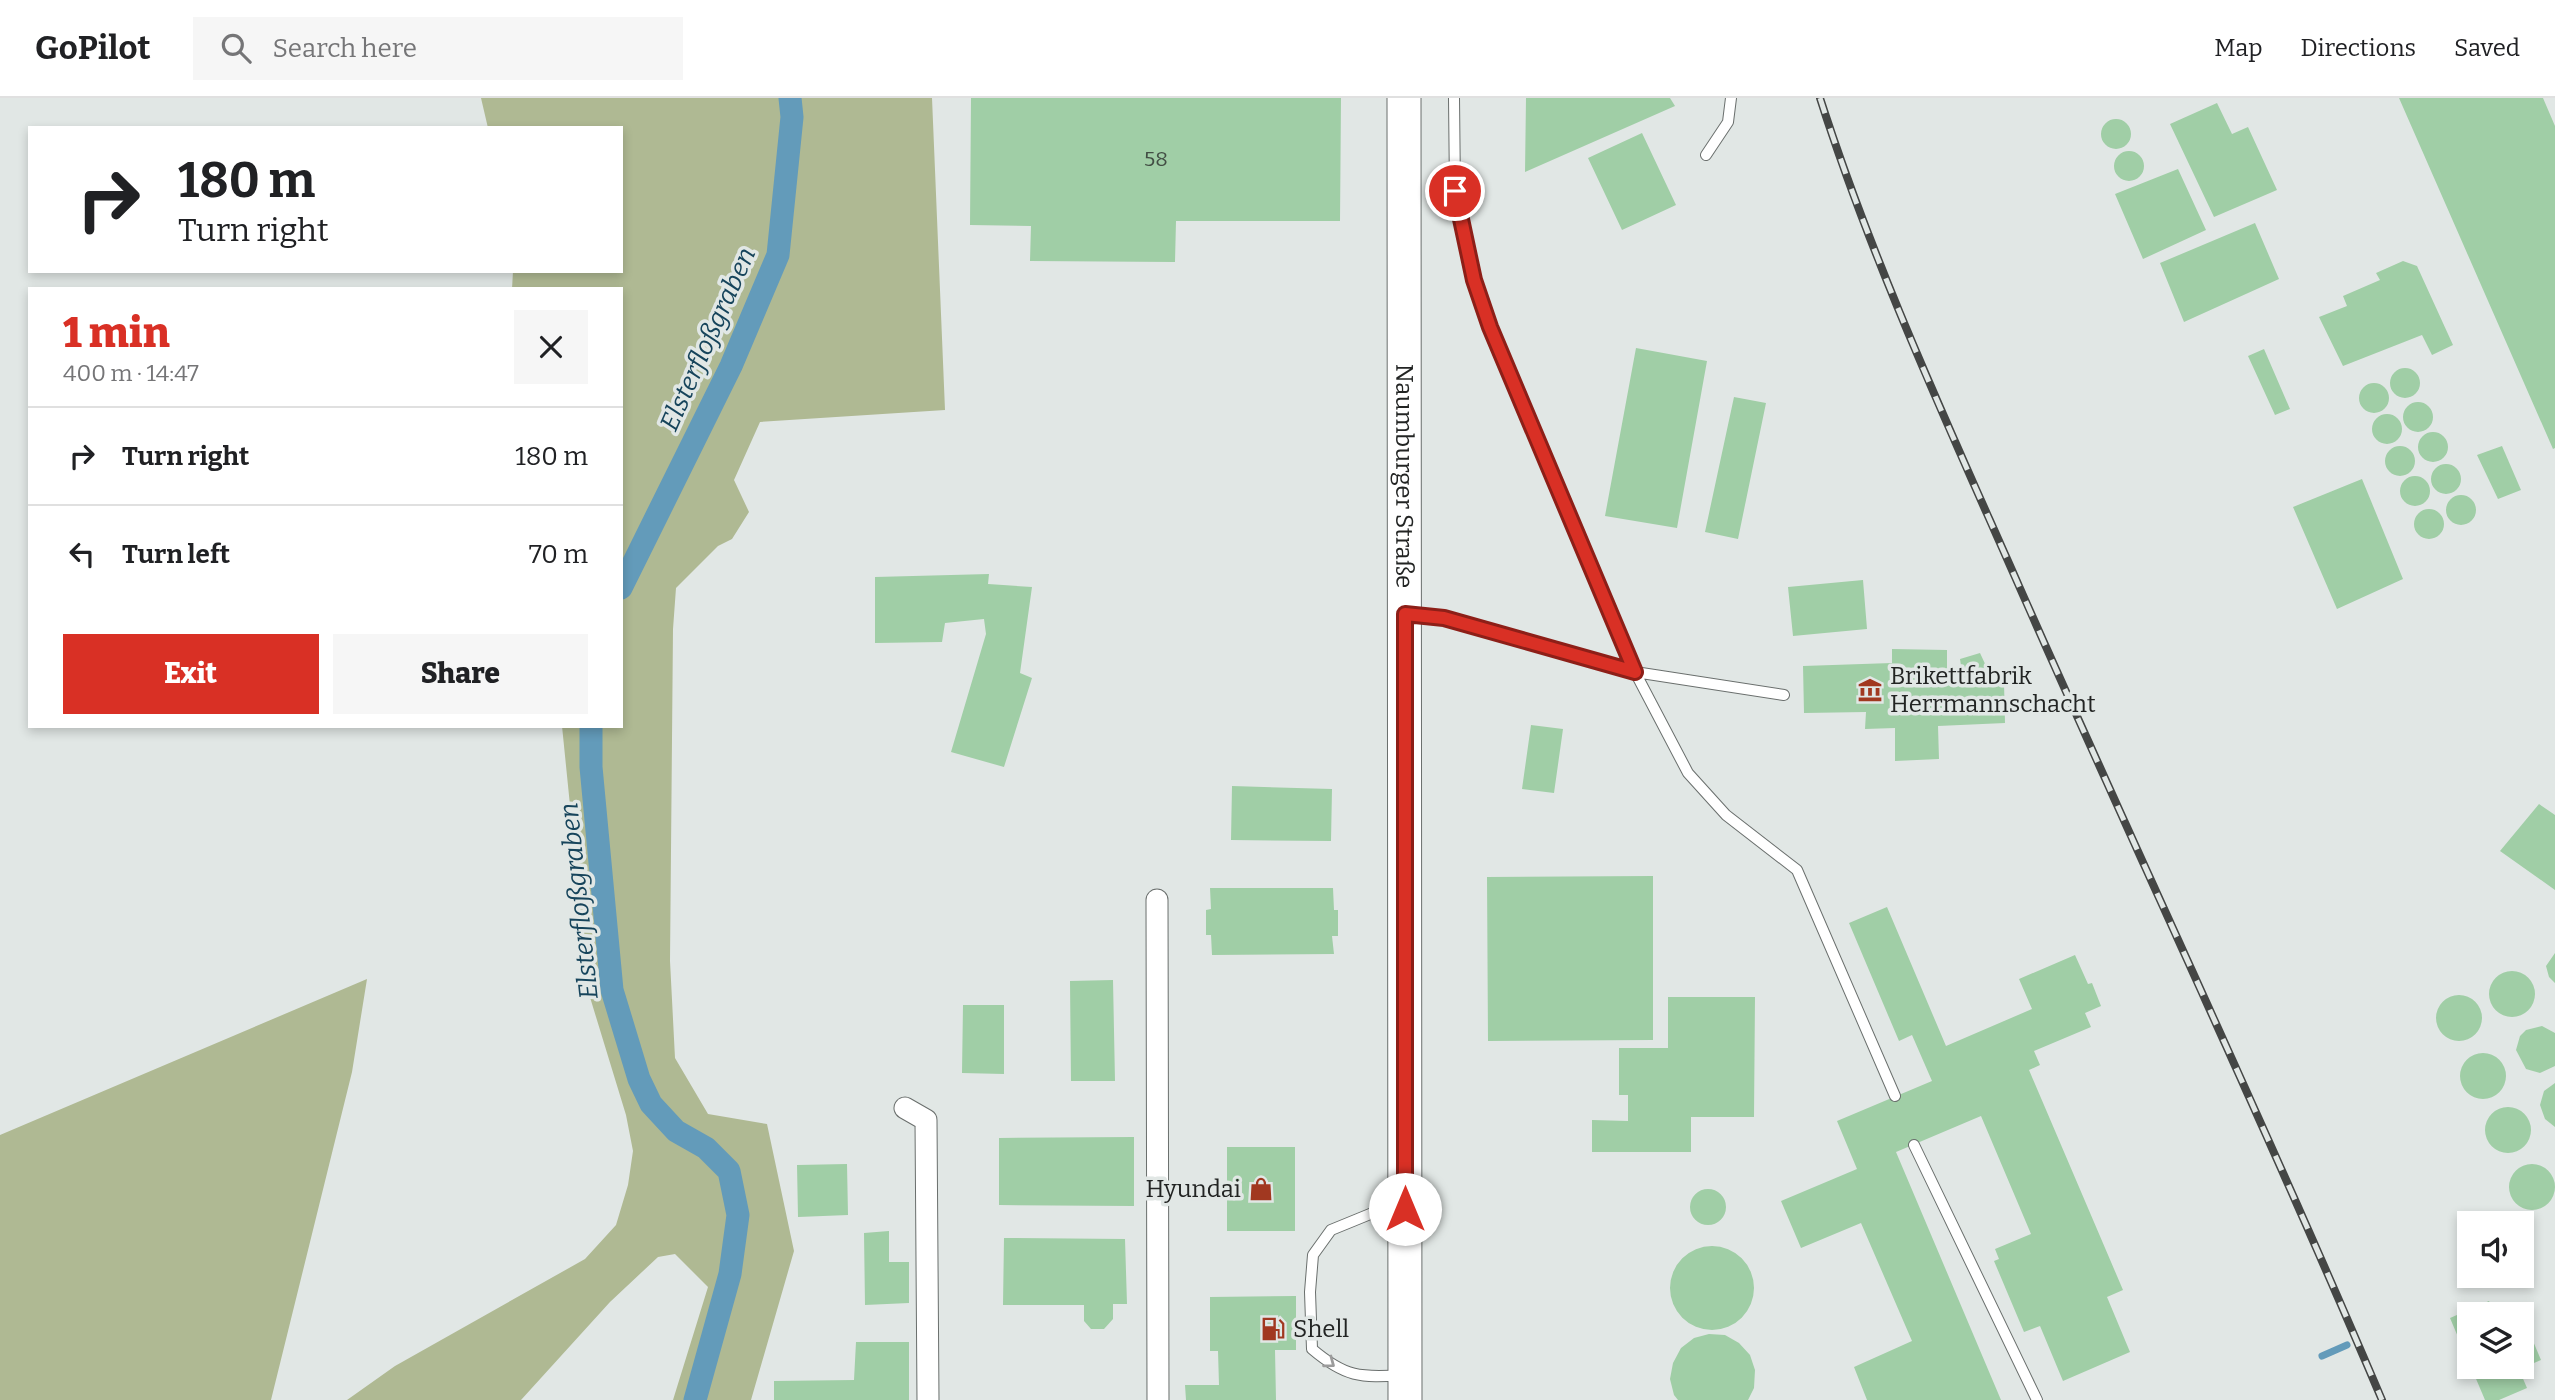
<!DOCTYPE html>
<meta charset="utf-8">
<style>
:root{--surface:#fff;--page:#f6f6f6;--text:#202124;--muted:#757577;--line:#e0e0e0;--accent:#d93025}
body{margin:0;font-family:Bitter,serif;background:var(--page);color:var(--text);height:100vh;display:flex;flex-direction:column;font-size:26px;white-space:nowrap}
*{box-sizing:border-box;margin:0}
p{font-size:23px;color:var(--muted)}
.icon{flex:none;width:38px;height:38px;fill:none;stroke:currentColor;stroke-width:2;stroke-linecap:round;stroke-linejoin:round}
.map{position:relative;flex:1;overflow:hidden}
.panel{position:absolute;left:28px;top:189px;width:595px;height:441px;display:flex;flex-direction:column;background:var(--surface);border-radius:0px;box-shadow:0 4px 10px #0003}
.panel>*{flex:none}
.hud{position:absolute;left:28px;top:28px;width:595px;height:147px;border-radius:0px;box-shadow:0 4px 10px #0003;background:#fff;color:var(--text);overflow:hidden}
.controls{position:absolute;left:2457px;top:1113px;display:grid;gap:14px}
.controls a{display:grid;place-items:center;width:77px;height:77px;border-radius:0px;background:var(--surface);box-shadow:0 4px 10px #0003;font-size:35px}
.pin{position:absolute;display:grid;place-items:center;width:60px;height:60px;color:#fff;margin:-30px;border:4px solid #fff;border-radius:50%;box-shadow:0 2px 7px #0007}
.me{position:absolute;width:77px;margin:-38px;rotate:0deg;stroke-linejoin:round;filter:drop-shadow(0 0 5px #0008)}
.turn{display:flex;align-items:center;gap:24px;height:147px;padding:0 35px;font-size:32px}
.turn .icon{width:91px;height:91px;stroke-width:2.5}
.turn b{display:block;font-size:49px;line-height:60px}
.round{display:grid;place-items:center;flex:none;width:74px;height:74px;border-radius:0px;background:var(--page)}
.head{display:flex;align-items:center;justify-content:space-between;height:119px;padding:0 35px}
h1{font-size:42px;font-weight:800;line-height:52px;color:var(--accent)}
.button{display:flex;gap:14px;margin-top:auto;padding:14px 35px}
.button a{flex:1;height:80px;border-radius:0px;background:var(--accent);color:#fff;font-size:28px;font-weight:800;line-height:80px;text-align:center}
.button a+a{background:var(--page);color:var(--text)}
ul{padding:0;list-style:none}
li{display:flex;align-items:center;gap:21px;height:98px;padding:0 35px;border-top:2px solid var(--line)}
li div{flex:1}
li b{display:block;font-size:26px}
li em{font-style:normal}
header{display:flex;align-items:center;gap:42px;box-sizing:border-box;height:98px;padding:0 35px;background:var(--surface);border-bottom:2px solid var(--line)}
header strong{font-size:33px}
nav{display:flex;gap:38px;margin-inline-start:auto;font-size:24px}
.search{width:490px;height:63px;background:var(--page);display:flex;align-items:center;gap:18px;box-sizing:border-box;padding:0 24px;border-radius:0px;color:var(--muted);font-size:26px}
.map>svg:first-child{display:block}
.green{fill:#afb993}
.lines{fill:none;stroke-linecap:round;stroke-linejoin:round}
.stream{stroke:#639bba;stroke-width:7}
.canal{stroke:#639bba;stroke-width:23}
.building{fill:#a0cea6}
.lane-casing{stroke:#6a6f6d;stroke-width:12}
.street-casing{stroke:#6a6f6d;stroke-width:23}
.primary-casing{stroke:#6a6f6d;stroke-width:35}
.lane{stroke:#fff;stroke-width:10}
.street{stroke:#fff;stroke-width:21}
.primary{stroke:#fff;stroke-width:33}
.rail-casing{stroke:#444645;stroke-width:8}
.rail{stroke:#e1e7e5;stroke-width:5;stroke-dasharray:16;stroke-linecap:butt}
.oneway{stroke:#9c9c9c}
.route-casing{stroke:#8d1f18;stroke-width:18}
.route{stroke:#d93025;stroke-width:12}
.labels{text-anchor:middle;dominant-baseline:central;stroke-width:7;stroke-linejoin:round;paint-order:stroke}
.number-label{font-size:21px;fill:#424e44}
.street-label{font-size:24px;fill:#222423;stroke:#e1e7e5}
.poi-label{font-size:24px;fill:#222423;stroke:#e1e7e5;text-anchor:start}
.water-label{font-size:26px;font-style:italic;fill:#16445b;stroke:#e1e7e5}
</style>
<header>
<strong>GoPilot</strong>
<div class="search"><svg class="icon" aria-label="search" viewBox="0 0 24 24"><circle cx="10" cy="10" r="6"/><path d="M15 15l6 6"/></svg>Search here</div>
<nav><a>Map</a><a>Directions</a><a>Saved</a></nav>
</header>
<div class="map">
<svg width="2555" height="1302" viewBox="0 0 2555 1302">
<rect width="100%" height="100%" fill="#e1e7e5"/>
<path class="green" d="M 481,0 L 932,0 L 945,312 L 760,324 L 734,382 L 749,414 L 732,441 L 718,448 L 676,490 L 673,531 L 670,863 L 675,960 L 708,1016 L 767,1026 L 794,1153 L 751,1302 L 673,1302 L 708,1189 L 675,1156 L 658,1159 L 610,1204 L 521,1302 L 347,1302 L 395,1268 L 585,1161 L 616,1127 L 628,1087 L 633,1053 L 626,1017 L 589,896 L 562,628 L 621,628 L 621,191 L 512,191 L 513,173 L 621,173 L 621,30 L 488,30 Z
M 367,881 L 352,974 L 271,1302 L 0,1302 L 0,1037 Z"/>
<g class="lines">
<path class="stream" d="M 2322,1258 L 2347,1247"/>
<path class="canal" d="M 621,490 L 731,268 L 778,157 L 792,19 L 790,0
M 591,628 L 591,669 L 612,892 L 639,981 L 651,1006 L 676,1033 L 706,1050 L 729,1073 L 738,1117 L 730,1176 L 695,1302"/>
</g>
<path class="building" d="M 971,0 L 1341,0 L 1340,123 L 1176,123 L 1175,164 L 1030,163 L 1031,128 L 970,127 Z
M 1526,0 L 1670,0 L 1675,8 L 1525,74 Z
M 2399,0 L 2543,0 L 2555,28 L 2555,350 L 2553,351 Z
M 2217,5 L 2232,36 L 2248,29 L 2277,92 L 2214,119 L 2170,26 Z
M2101 36a15 15 0 1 1 30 0a15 15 0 1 1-30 0Z
M 1642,35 L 1676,107 L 1622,132 L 1588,60 Z
M2114 68a15 15 0 1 1 30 0a15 15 0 1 1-30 0Z
M 2178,71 L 2206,132 L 2143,161 L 2115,96 Z
M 2255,125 L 2279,181 L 2184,224 L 2160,165 Z
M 2403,163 L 2417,168 L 2453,247 L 2432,257 L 2422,237 L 2343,268 L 2319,219 L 2347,208 L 2343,198 L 2380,182 L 2376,175 Z
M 1636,250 L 1707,263 L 1677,430 L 1605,418 Z
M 2264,251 L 2290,311 L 2275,317 L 2248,258 Z
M2390 285a15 15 0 1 1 30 0a15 15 0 1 1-30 0Z
M2359 300a15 15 0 1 1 30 0a15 15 0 1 1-30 0Z
M 1734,299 L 1766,305 L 1738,441 L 1705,434 Z
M2403 319a15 15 0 1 1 30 0a15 15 0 1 1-30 0Z
M2372 331a15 15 0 1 1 30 0a15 15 0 1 1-30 0Z
M2418 349a15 15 0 1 1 30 0a15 15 0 1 1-30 0Z
M2385 363a15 15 0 1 1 30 0a15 15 0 1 1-30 0Z
M 2502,348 L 2521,392 L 2498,401 L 2477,357 Z
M2431 381a15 15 0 1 1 30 0a15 15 0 1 1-30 0Z
M2400 393a15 15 0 1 1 30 0a15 15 0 1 1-30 0Z
M 2362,381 L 2403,481 L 2337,511 L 2293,409 Z
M2446 412a15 15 0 1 1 30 0a15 15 0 1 1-30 0Z
M2414 426a15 15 0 1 1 30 0a15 15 0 1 1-30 0Z
M 989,476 L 988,486 L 1032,489 L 1020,575 L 1032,580 L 1004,669 L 951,654 L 986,536 L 984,521 L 945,525 L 942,544 L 875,545 L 875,479 Z
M 1863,482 L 1867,531 L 1793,538 L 1788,489 Z
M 1892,551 L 1947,552 L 1947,587 L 1964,587 L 1960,561 L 1980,555 L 1994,585 L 2004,585 L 2005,625 L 1938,628 L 1939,661 L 1895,663 L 1895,630 L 1865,631 L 1866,614 L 1804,615 L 1803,568 L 1892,565 Z
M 1531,627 L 1563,631 L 1554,695 L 1522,691 Z
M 1232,688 L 1332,691 L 1331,743 L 1231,742 Z
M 2539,706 L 2555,717 L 2555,792 L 2500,753 Z
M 1653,778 L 1653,942 L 1488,943 L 1487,779 Z
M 1210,790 L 1333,790 L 1334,812 L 1338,812 L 1338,838 L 1332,838 L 1334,856 L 1212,857 L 1211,837 L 1206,837 L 1206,812 L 1211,811 Z
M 1887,809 L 1946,948 L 2032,911 L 2019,881 L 2075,857 L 2088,886 L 2092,885 L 2101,908 L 2085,915 L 2091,929 L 2034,953 L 2040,967 L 2029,972 L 2123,1192 L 2107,1199 L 2130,1254 L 2063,1283 L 2040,1228 L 2024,1234 L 1994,1163 L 1999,1161 L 1995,1151 L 2031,1136 L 1981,1018 L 1896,1054 L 2001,1302 L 1867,1302 L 1854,1269 L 1912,1243 L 1861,1125 L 1801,1150 L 1781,1103 L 1857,1071 L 1837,1023 L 1932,983 L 1912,937 L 1899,943 L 1849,825 Z
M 2555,855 L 2555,885 L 2549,879 L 2546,868 Z
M2489 896a23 23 0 1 1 46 0a23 23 0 1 1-46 0Z
M 1113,882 L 1115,983 L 1071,983 L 1070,883 Z
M2436 920a23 23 0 1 1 46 0a23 23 0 1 1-46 0Z
M 1668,899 L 1755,899 L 1754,1019 L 1691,1019 L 1691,1054 L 1592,1054 L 1592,1022 L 1628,1023 L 1628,997 L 1619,997 L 1619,950 L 1668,950 Z
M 963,907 L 1004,907 L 1004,976 L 962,975 Z
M 2542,928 L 2555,935 L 2555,968 L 2540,975 L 2526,971 L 2516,952 L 2520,938 L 2526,932 Z
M2460 978a23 23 0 1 1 46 0a23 23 0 1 1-46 0Z
M 2555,985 L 2555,1029 L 2545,1021 L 2540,1007 L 2544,993 Z
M2485 1032a23 23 0 1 1 46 0a23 23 0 1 1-46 0Z
M 1134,1039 L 1134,1108 L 999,1107 L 999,1040 Z
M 1227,1049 L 1295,1049 L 1295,1133 L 1227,1133 Z
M2509 1089a23 23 0 1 1 46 0a23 23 0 1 1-46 0Z
M 847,1066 L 848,1117 L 798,1119 L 797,1067 Z
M1690 1109a18 18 0 1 1 36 0a18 18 0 1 1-36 0Z
M 889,1133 L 889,1164 L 909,1164 L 909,1205 L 865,1207 L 864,1135 Z
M 1004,1140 L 1125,1141 L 1127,1206 L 1113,1206 L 1113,1221 L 1104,1231 L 1091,1231 L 1084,1223 L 1084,1207 L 1003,1207 Z
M1670 1190a42 42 0 1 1 84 0a42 42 0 1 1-84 0Z
M 1296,1198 L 1296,1252 L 1275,1252 L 1276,1302 L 1186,1302 L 1185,1287 L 1219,1287 L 1218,1253 L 1210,1253 L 1210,1199 Z
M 2489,1203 L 2495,1216 L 2469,1216 L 2469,1265 L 2450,1220 Z
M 2522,1217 L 2541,1262 L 2527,1268 L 2522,1257 Z
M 1709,1236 L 1725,1237 L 1739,1245 L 1750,1257 L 1755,1272 L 1754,1290 L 1748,1302 L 1678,1302 L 1674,1297 L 1670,1281 L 1673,1265 L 1681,1250 L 1694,1240 Z
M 856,1244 L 909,1244 L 909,1302 L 774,1302 L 774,1283 L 854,1282 Z
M 2471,1269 L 2518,1269 L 2527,1290 L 2499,1302 L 2485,1302 Z"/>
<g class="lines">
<g class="lane-casing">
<path id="lane" d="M 1454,0 L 1455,93 L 1474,182 L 1490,229 L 1635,574 L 1688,675 L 1726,717 L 1797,772 L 1895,998
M 1706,57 L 1728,24 L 1731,0
M 1408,516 L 1444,520 L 1635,574 L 1784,597
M 1914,1047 L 2037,1302
M 1403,1111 L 1375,1114 L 1331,1132 L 1313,1157 L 1310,1194 L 1312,1251 C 1345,1279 1360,1280 1403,1277"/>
</g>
<g class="street-casing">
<path id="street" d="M 1157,802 L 1158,1302
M 905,1010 L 926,1022 L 928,1302"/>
</g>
<g class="primary-casing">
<g id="primary">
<path id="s1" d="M 1404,0 L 1405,1302"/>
</g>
</g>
<use href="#lane" class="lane"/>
<use href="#street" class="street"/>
<use href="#primary" class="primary"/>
<g class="rail-casing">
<path id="rail" d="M 1820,0 C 1874,168 1948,327 2019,488 C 2139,760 2266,1029 2382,1302"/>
</g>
<use href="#rail" class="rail"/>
</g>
<defs><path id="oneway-chevron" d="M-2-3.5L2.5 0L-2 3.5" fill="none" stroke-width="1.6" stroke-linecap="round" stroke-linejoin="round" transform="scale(1.75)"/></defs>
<use class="oneway" href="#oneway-chevron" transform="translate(1330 1265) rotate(37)"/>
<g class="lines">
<g class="route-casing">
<path id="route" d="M 1405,1111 L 1405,516 L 1444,520 L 1635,574 L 1490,229 L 1474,182 L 1455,93"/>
</g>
<use href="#route" class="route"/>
</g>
<defs>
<g id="museum-bare" transform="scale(1.89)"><path d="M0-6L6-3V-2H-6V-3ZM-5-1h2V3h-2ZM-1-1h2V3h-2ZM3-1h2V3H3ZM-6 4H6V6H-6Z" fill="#a13820" stroke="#e1e7e5" stroke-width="2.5" paint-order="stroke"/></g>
<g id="shop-bare" transform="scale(1.89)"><path d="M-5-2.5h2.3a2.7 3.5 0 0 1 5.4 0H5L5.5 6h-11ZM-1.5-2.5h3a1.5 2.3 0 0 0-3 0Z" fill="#a13820" stroke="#e1e7e5" stroke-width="2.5" paint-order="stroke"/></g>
<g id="fuel-bare" transform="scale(1.89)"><path d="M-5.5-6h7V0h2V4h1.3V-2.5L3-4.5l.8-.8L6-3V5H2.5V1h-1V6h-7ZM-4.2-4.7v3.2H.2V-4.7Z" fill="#a13820" stroke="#e1e7e5" stroke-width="2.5" paint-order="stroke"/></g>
</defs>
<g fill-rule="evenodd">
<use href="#museum-bare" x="1870" y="592"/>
<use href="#shop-bare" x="1261" y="1091"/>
<use href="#fuel-bare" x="1273" y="1231"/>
</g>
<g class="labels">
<g class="number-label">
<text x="1156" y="61">58</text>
</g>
<g class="street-label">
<text stroke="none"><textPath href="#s1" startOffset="378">Naumburger Straße</textPath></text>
</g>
<g class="poi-label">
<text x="1890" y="578">Brikettfabrik<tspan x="1890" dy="28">Herrmannschacht</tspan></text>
<text x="1241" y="1091" text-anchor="end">Hyundai</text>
<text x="1293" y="1231">Shell</text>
</g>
<g class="water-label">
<text transform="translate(708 241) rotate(-66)">Elsterfloßgraben</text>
<text transform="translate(579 803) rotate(-96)">Elsterfloßgraben</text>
</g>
</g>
</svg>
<div class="controls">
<a><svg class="icon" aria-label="sound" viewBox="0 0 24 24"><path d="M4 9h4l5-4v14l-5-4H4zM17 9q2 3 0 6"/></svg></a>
<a><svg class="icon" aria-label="layers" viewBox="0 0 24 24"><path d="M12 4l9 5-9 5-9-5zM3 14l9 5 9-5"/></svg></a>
</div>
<div class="pin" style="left:1455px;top:93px;background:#d93025"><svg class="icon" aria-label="arrive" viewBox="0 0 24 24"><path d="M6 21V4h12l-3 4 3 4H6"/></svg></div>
<svg class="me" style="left:1405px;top:1111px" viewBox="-20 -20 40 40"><circle r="19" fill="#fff"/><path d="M0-13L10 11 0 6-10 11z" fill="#d93025"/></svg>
<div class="hud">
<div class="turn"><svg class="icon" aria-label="right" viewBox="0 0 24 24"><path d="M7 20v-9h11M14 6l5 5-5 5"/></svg><div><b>180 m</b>Turn right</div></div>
</div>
<section class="panel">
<div class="head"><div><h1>1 min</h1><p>400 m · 14:47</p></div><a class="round"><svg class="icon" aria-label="close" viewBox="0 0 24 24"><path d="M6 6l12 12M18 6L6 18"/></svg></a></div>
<ul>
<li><svg class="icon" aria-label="right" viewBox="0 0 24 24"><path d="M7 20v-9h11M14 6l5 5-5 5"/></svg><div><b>Turn right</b></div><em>180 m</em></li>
<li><svg class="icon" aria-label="left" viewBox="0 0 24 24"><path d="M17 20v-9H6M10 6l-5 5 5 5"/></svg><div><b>Turn left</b></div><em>70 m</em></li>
</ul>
<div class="button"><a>Exit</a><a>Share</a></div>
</section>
</div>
